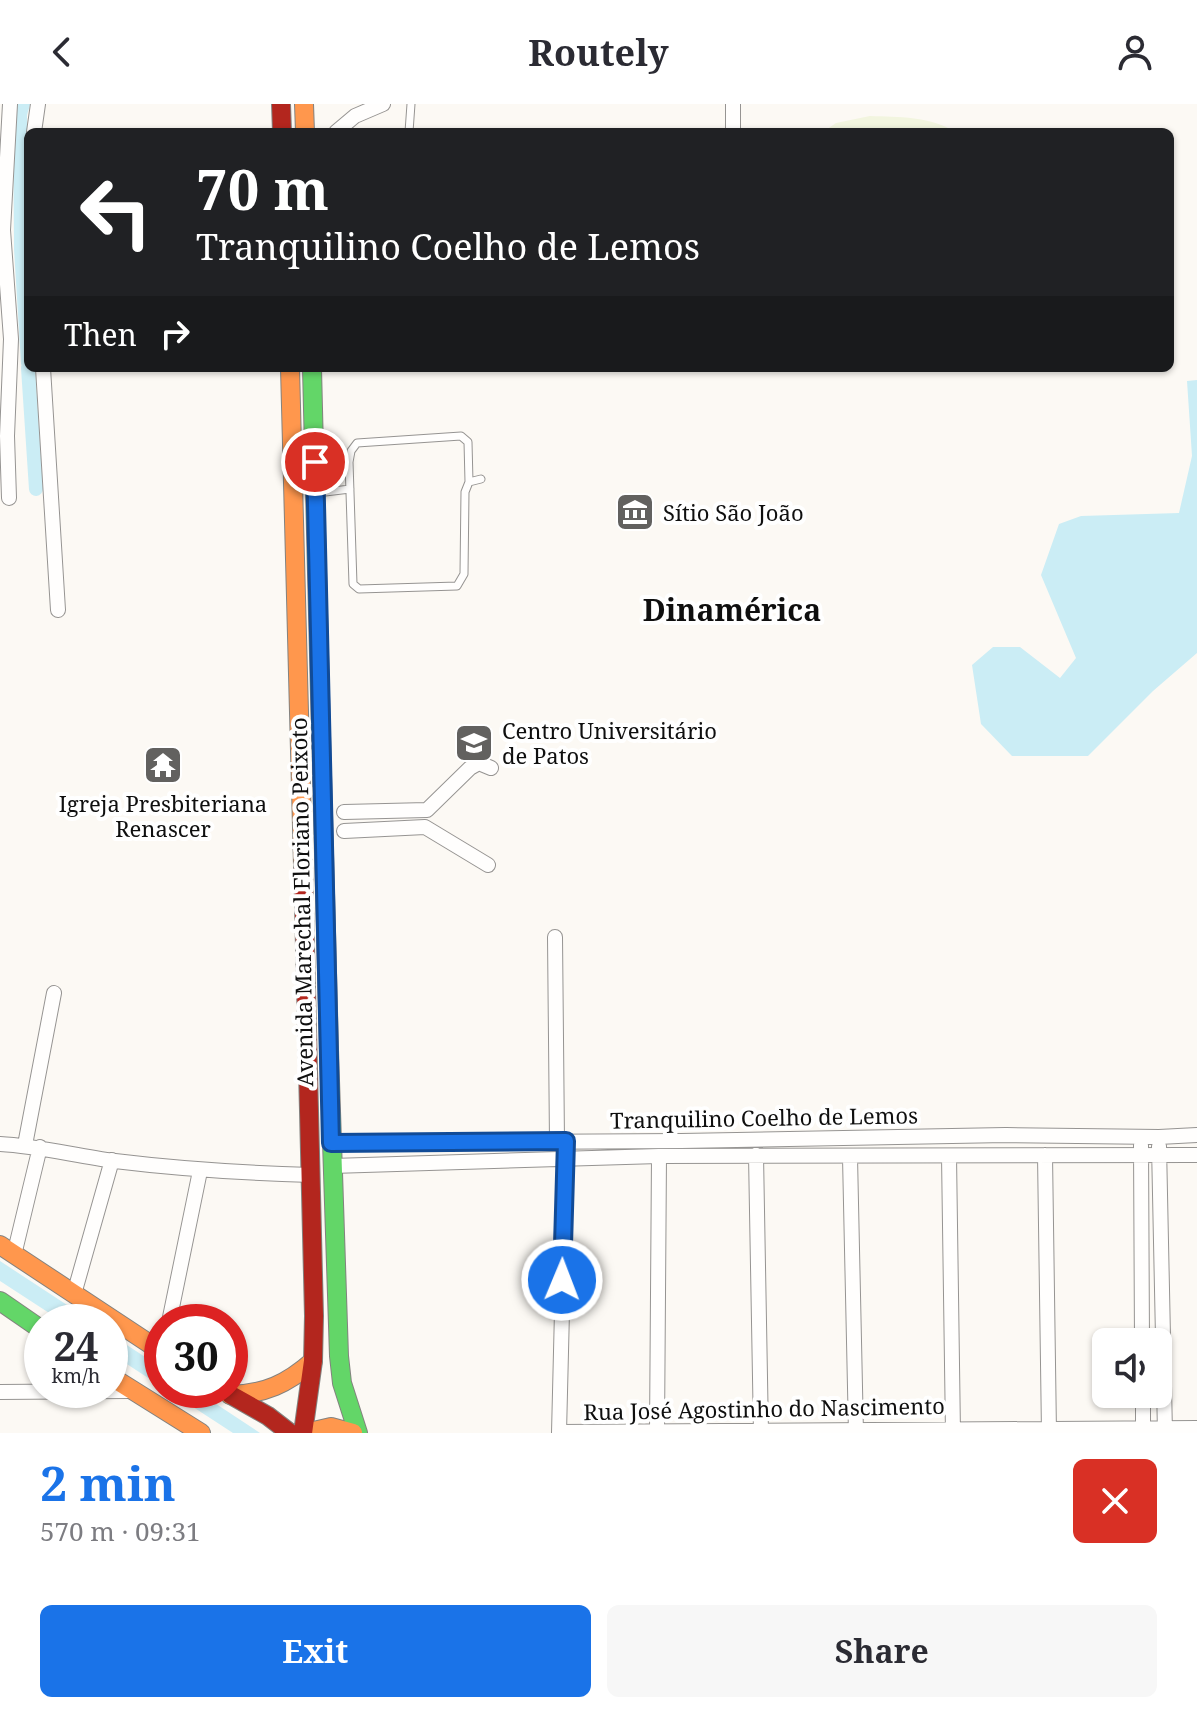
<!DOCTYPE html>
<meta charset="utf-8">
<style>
:root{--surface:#fff;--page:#f7f7f7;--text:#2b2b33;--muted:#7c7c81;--accent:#1a73e8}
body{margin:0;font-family:"Noto Serif",serif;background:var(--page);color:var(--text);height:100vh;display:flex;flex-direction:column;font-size:30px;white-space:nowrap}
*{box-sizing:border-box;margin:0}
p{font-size:26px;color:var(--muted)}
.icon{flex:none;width:44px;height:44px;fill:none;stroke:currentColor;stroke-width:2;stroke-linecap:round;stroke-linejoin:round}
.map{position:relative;height:1329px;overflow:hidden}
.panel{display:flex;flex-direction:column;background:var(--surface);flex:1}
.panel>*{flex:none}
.top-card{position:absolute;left:24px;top:24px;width:1150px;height:244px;border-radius:12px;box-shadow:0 2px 6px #0004;background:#202124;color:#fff;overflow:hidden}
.fabs{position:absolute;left:1092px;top:1224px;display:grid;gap:16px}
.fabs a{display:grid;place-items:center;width:80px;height:80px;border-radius:12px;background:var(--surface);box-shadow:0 2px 6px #0004;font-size:40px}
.speed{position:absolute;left:24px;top:1200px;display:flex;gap:16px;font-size:40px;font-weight:700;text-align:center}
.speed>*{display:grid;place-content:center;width:104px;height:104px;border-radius:50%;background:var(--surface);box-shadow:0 2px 6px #0004;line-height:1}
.speed small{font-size:20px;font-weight:400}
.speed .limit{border:12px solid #d22;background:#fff;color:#111}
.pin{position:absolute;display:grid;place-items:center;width:68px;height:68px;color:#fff;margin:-34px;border:4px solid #fff;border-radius:50%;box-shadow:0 2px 8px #0007}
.me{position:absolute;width:88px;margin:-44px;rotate:1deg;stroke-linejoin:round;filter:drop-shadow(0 0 6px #0008)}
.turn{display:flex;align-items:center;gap:28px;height:168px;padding:0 40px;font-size:36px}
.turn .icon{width:104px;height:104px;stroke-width:2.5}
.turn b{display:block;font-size:56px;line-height:68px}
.then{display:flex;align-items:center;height:76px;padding:0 40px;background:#0003;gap:16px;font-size:30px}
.round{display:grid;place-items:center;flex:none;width:84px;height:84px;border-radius:12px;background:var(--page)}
.headline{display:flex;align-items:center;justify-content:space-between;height:136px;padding:0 40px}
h1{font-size:48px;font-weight:700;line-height:60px;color:var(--accent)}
.action{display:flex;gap:16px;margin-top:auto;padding:16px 40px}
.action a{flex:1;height:92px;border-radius:12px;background:var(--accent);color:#fff;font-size:32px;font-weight:700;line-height:92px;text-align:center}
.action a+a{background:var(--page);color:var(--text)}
header{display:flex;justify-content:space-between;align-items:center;height:104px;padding:0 40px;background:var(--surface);font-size:36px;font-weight:700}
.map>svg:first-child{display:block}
.pitch{fill:#f2f5df}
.water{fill:#cbedf5}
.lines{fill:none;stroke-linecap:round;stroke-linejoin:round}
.canal{stroke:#cbedf5;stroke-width:14}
.lane-casing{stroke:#969492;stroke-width:9}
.street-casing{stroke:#969492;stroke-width:16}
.fast-casing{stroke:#83827f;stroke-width:20}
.slow-casing{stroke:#83827f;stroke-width:20}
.jam-casing{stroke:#83827f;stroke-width:20}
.lane{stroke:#fffefd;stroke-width:7}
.street{stroke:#fffefd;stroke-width:14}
.fast{stroke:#63d668;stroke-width:18}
.slow{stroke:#ff974d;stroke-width:18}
.jam{stroke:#b3261e;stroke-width:18}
.route-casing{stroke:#114b97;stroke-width:20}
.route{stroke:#1a73e8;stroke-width:14}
.labels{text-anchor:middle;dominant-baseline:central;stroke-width:8;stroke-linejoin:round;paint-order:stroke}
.poi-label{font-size:22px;fill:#0f0f0f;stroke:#fff;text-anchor:start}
.street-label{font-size:22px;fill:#0f0f0f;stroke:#fff}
.district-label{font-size:30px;font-weight:bold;fill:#0f0f0f;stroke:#fff}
</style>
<header><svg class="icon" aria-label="back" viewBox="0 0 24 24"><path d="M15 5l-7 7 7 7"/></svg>Routely<svg class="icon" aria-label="person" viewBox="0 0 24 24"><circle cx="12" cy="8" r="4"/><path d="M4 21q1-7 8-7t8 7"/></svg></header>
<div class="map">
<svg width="1197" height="1329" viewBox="0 0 1197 1329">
<rect width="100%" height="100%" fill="#fcf9f4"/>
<path class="pitch" d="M 870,12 C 898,13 931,12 955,28 L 823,28 L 836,19 Z"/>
<path class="water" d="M 1197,276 L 1197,549 L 1153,587 L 1088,652 L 1012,652 L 981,620 L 972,561 L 993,543 L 1020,543 L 1060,574 L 1076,554 L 1041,471 L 1059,420 L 1081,412 L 1179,409 L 1192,352 L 1187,277 Z
M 0,1157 L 93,1218 L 63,1218 L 0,1177 Z
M 110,1230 L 162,1264 L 162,1283 L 110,1249 Z
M 167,1286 L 195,1286 L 260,1329 L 233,1329 Z"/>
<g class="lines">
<path class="canal" d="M 23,0 L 20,10 L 21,145 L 28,259
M 28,264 L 36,385"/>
<g class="lane-casing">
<path id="lane" d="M 409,28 L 411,0
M 469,378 L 468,338 L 461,332 L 357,339 L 351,347 L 349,358 L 353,480 L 359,485 L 457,482 L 464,470 L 465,388 L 469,378 L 481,375
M 317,389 L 350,385"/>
</g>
<g class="street-casing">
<path id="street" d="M 733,0 L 733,28
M 34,28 L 38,0
M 336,28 L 355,12 L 383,0
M 43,264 L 58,506
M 9,394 L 7,332 L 11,235 L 3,126 L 10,0
M 344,708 L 427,706 L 470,664 L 479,659 L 491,664
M 344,727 L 425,723 L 488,761
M 555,833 L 557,1037
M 331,1039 L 681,1037 L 1006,1031 L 1159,1033 L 1197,1031
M 0,1040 C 39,1042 76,1052 115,1057 C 180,1065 245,1069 311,1071
M 25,1041 L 54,889
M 1141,1041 L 1142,1238
M 1159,1042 L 1165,1329
M 756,1051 L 761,1329
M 1045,1051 L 1049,1329
M 949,1052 L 953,1329
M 850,1053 L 856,1329
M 332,1062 L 659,1052 L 1197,1051
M 14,1151 L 40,1043
M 74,1190 L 112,1056
M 169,1218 L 200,1067
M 0,1288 L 128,1287
M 1143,1290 L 1143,1329
M 559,1328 L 1197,1324
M 657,1328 L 659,1052
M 559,1329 L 566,1045"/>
</g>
<g class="fast-casing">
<path id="fast" d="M 312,264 L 321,632
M 329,946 L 339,1252 L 342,1279 L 358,1329
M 0,1197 L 42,1226"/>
</g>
<g class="slow-casing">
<path id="slow" d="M 304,0 L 305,28
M 290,264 L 303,761
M 0,1141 L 162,1248
M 110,1272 L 201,1329
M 230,1291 C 265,1290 287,1280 313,1257
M 305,1329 L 331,1323 L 353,1329"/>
</g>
<g class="jam-casing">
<path id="jam" d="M 281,0 L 282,28
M 321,632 L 329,946
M 303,761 L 314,1212 L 313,1257 L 303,1329
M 231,1291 L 268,1312 L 290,1329"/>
</g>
<use href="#lane" class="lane"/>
<use href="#street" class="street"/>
<use href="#fast" class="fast"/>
<use href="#slow" class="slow"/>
<use href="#jam" class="jam"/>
</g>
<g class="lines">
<g class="route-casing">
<path id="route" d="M 315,358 L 331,1039 L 566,1037 L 562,1176"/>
</g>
<use href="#route" class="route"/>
</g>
<defs>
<g id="museum-square" transform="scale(2)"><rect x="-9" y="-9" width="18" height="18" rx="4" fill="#62615f" stroke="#fff"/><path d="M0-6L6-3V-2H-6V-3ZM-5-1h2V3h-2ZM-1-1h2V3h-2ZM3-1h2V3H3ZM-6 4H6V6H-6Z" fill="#fff"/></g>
<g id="university-square" transform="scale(2)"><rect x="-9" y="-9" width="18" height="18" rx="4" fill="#62615f" stroke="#fff"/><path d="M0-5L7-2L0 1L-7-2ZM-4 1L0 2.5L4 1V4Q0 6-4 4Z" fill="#fff"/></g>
<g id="temple-square" transform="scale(2)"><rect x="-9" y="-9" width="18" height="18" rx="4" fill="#62615f" stroke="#fff"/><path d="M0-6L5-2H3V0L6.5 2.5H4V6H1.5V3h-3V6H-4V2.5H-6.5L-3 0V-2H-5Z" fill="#fff"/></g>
</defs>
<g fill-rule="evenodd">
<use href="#museum-square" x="635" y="408"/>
<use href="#university-square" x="474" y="639"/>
<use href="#temple-square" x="163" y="661"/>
</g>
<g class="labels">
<g class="poi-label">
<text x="663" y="408">Sítio São João</text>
<text x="502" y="626">Centro Universitário<tspan x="502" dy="25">de Patos</tspan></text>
<text x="163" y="699" text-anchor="middle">Igreja Presbiteriana<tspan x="163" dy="25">Renascer</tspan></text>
</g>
<g class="street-label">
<text transform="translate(301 798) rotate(-91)">Avenida Marechal Floriano Peixoto</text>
<text transform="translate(764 1013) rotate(-1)">Tranquilino Coelho de Lemos</text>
<text transform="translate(764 1304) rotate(-1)">Rua José Agostinho do Nascimento</text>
</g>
<g class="district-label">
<text x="732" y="505">Dinamérica</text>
</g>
</g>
</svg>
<div class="fabs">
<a><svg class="icon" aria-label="sound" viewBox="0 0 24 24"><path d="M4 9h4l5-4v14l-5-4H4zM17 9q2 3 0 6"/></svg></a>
</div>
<div class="speed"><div>24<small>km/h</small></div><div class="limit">30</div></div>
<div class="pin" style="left:315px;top:358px;background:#d93025"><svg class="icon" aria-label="arrive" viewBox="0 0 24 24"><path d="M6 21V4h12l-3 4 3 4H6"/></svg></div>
<svg class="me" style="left:562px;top:1176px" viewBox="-20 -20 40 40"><circle r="17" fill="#1a73e8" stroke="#fff" stroke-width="3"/><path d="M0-11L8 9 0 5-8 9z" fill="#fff"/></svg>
<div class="top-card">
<div class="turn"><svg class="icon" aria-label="left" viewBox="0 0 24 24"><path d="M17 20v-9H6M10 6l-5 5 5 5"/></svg><div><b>70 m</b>Tranquilino Coelho de Lemos</div></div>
<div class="then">Then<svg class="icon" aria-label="right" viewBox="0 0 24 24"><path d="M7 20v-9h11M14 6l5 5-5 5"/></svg></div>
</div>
</div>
<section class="panel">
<div class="headline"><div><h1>2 min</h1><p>570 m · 09:31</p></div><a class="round" style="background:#d93025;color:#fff"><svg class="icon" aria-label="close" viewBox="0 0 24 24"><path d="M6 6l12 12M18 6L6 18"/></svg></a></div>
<div class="action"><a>Exit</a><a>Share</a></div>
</section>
